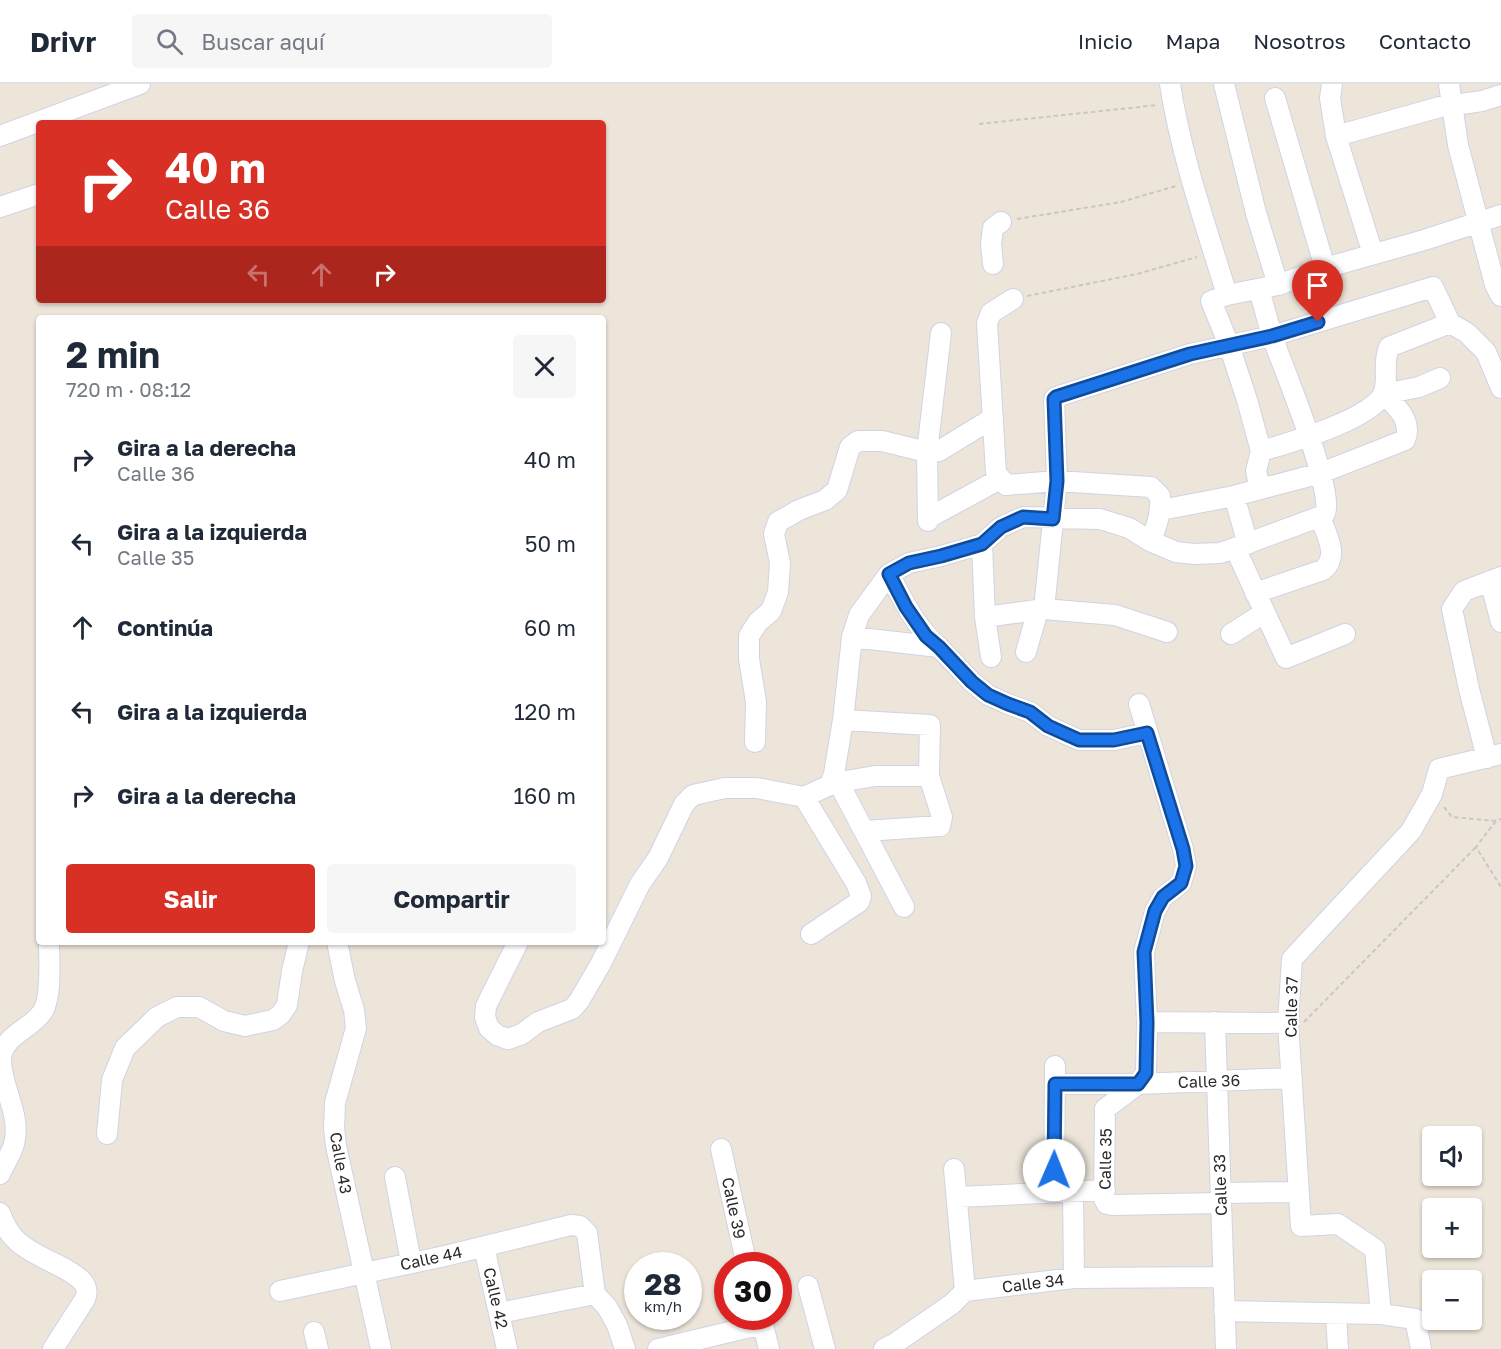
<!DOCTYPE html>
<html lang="es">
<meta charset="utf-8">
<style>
:root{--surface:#fff;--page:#f6f6f7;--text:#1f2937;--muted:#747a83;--line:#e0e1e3;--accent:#d93025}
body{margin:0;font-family:"Golos Text",sans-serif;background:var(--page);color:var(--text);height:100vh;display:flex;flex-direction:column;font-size:22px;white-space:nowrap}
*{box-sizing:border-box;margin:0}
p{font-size:20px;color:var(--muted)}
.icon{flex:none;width:33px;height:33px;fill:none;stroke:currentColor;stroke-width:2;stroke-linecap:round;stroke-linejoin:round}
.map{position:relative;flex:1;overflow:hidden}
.sheet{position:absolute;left:36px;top:231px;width:570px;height:630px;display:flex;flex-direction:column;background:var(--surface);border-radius:6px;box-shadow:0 2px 4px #0004}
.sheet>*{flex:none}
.banner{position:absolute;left:36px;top:36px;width:570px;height:183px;border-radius:6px;box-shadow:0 2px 4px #0004;background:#d93025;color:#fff;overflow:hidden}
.fabs{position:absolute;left:1422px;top:1042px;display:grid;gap:12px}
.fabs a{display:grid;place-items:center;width:60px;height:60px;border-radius:6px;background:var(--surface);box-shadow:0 2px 4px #0004;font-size:30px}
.speed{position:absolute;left:624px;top:1168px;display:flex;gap:12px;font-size:30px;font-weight:700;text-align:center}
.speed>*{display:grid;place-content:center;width:78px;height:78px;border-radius:50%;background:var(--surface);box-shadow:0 2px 4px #0004;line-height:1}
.speed small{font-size:15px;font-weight:400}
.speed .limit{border:9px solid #d22;background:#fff;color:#111}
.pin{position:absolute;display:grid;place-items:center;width:51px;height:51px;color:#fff;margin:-62px -26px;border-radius:50% 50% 50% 0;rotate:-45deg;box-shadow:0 0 6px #0007}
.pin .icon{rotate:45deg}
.me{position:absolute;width:66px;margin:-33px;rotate:1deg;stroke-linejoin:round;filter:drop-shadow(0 0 4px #0008)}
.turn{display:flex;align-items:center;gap:21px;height:126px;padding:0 30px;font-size:27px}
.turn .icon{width:78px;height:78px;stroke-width:2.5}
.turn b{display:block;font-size:42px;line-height:51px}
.lanes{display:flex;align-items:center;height:57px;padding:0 30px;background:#0003;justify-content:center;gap:30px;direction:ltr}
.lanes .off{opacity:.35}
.round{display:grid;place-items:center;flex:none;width:63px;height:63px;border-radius:6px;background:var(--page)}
.head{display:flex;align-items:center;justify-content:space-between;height:102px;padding:0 30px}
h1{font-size:36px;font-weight:700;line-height:45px}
.primary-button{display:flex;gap:12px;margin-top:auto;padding:12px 30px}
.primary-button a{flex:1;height:69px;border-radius:6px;background:var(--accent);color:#fff;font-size:24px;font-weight:700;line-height:69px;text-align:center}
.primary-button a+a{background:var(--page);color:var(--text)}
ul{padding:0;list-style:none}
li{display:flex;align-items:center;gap:18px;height:84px;padding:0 30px}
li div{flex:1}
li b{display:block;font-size:22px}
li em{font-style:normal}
header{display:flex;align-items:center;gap:36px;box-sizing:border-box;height:84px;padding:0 30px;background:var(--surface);border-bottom:2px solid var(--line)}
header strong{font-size:28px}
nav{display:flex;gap:33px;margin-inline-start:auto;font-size:21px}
.search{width:420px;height:54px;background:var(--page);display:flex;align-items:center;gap:15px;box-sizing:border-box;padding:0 21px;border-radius:6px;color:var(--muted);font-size:22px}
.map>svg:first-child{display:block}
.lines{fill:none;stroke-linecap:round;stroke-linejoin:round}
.minor-casing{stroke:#cfd3e4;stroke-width:22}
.path{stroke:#c7c7c7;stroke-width:2;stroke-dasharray:4.5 3;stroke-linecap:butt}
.minor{stroke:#fff;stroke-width:20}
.route-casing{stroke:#114b97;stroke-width:15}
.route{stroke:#1a73e8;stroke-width:10}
.labels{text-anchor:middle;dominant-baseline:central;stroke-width:4.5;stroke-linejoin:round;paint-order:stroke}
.street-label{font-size:16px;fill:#292929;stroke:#fff}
</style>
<header>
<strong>Drivr</strong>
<div class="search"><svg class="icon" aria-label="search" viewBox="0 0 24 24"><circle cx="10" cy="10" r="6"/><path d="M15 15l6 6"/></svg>Buscar aquí</div>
<nav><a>Inicio</a><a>Mapa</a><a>Nosotros</a><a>Contacto</a></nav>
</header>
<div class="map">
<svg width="1501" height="1265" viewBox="0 0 1501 1265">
<rect width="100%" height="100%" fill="#ede5da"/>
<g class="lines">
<g class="minor-casing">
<path id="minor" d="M 1170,0 C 1181,72 1206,142 1227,211
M 1224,0 L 1256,129 L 1278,201
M 1332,0 L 1330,14 L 1336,52 L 1373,170
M 1449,0 L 1458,61 L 1495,201 L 1501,212
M 1275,14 L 1325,184
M 0,52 L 140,0
M 1336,52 L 1440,23 L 1482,17 L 1501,11
M 0,123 L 39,110
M 993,180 L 991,160 L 993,144 L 1001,138
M 1013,215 L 991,229 L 987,239 L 996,389 L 1006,401 L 1057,397 L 1151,403 L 1160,412 C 1161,429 1158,442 1150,457
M 1384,310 L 1419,303 L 1440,294
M 1261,367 C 1286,360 1376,334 1384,308 C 1389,292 1382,281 1389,263 L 1450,239
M 1260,405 L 1256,387 L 1261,367 L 1247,316 L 1229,261 L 1211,217 L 1227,211 L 1278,201 L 1325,184 L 1424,156 L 1501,131
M 1234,412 L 1248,460
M 1161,426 L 1234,412 L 1321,389 L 1405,356 C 1413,337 1396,322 1384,310
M 928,434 L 1000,395
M 928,437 L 927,368 L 941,249
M 982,460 L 985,533 L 1044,525 L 1115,531 L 1167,548
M 1235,464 L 1286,574 L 1345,550
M 889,490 C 903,516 916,544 939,563
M 1490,497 L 1501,538
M 1255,509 L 1323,486 C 1340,472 1326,450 1320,433
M 1044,525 L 1057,397 L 1054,315 L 1056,313 L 1190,270 L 1272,252 L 1433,203 L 1450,239 L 1467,249 L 1486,268 L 1501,304
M 985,533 L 991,573
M 1231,550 L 1264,529
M 852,553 L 939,563 L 972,598 L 988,611 L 1008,620 L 1030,628 L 1048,642 L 1079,656 L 1114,656 L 1147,649
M 1026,568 L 1038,526
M 1139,620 L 1183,765 L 1186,782 L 1181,799 L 1163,813 L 1155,827 L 1144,868 L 1147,938 L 1146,989 L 1138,1000 L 1105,1025 L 1104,1115 L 1107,1120 L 1112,1121 L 1221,1119
M 843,636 L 930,641 L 929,692
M 755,658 L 756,618 L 749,575 L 749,552 L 758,538 L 771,527 L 778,508 L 780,479 L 774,450 L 778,438 L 799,426 L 825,416 L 837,406 L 850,363 L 858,357 L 882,357 L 927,368 L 939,367 L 993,334
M 1487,674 L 1469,605 L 1452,525 L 1464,507 L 1501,493
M 834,690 L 904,823
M 840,698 L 875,692 L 929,692 L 942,733 L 940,742 L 865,747
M 804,713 L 856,799 L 861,812 L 859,818 L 811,850
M 337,858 L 345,897 L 354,926 L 356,944 L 335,1019 L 334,1044 L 336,1062 L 381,1265
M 518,858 L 486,922 L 485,933 L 489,944 L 497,951 L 508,955 L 522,950 L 538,938 L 572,925 L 579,917 L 600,881 L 640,800 L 658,774 L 684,720 L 693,711 L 725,704 L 757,704 L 804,713 L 830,701 L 834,690 L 843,636 L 852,553 L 859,531 L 889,490 L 909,479 L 941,472 L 982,460 L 1001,443 L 1023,433 L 1100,435 L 1129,444 L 1150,457 L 1176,468 L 1194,470 L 1220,469 L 1235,464 L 1324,431 C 1338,415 1282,280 1273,255 C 1268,239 1264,222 1259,206
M 1147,938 L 1288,939
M 1215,938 L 1226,1265
M 1055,1000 L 1138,1000 L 1292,994
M 107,1050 L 112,996 L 125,964 L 157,933 L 177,923 L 199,923 L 224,937 L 245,942 L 273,936 L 281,930 L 287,921 L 292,887 L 299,858
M 721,1065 L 747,1182
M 954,1085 L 965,1207
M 0,1090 C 4,1080 11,1071 14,1060 C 22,1030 0,1002 1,974 C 5,949 31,946 43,927 C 52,912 49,876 49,858
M 395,1093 L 411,1178
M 1073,1106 L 1074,1194
M 1054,1107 L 1055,982
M 1221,1109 L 1299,1108
M 958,1113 L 1105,1106
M 0,1129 C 4,1140 8,1149 17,1157 C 35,1174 68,1182 82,1197 C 87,1203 88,1208 85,1215 L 53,1265
M 484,1163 L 507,1265
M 808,1202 L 825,1265
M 280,1207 L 445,1172 L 571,1141 L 580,1142 L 587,1149 L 595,1210 L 607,1223 L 617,1241 L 625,1265
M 965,1207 L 1074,1194 L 1223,1193
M 1224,1227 L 1381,1230 L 1415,1235 L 1421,1265
M 499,1229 L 595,1210
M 1336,1229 L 1338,1265
M 1381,1230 L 1375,1165 L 1338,1140 L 1301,1142 L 1288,939 L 1292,875 L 1411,747 L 1432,710 L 1439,685 L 1501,670
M 761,1233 L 769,1265
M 314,1248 L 318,1265
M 658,1265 L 763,1240
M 884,1265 L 894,1260 L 952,1220 L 965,1207"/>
</g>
<path class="path" d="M 979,40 L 1158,21
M 1017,135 L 1121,118 L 1176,102
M 1027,212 L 1137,190 L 1197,173
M 1444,723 L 1452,733 L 1496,737 L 1501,735
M 1496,737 L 1476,763 L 1501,803
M 1304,938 L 1476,763"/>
<use href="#minor" class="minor"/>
</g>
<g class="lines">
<g class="route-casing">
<path id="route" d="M 1054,1086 L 1055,1000 L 1138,1000 L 1146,989 L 1147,938 L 1144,868 L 1155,827 L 1163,813 L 1181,799 L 1186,782 L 1183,765 L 1147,649 L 1114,656 L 1079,656 L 1048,642 L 1030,628 L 1008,620 L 988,611 L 972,598 L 939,563 L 926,552 L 906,523 L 889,490 L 909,479 L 941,472 L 982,460 L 1001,443 L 1023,433 L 1053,435 L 1057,397 L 1054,315 L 1056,313 L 1190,270 L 1272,252 L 1318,238"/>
</g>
<use href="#route" class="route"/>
</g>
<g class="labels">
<g class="street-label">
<text transform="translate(1291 923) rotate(-89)">Calle 37</text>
<text transform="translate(1209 997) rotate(-2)">Calle 36</text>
<text transform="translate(1105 1075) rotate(-89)">Calle 35</text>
<text transform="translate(341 1079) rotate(80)">Calle 43</text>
<text transform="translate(1220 1101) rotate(-92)">Calle 33</text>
<text transform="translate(734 1124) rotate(78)">Calle 39</text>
<text transform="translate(431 1174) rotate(-12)">Calle 44</text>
<text transform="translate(1033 1199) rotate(-7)">Calle 34</text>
<text transform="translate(496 1214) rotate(77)">Calle 42</text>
</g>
</g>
</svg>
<div class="fabs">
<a><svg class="icon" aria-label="sound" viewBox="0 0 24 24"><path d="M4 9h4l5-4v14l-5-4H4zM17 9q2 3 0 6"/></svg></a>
<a>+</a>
<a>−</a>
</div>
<div class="speed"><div>28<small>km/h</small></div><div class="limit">30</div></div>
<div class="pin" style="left:1318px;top:238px;background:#d93025"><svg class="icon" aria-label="arrive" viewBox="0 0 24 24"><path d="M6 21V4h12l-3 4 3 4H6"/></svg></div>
<svg class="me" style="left:1054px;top:1086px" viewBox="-20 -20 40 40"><circle r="19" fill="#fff"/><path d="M0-13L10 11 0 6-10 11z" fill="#1a73e8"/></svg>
<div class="banner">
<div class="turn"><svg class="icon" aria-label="right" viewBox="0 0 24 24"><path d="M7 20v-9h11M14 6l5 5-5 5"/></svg><div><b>40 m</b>Calle 36</div></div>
<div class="lanes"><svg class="icon off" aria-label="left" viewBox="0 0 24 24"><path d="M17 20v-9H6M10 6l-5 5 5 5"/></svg><svg class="icon off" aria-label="ahead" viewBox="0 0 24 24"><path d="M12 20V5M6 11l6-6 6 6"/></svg><svg class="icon" aria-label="right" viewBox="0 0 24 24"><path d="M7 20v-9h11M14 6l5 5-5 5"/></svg></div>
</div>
<section class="sheet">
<div class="head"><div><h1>2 min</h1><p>720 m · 08:12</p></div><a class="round"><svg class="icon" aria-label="close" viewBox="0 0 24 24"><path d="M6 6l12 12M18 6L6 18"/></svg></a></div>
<ul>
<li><svg class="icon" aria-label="right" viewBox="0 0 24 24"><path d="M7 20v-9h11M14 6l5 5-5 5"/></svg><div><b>Gira a la derecha</b><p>Calle 36</p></div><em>40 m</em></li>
<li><svg class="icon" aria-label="left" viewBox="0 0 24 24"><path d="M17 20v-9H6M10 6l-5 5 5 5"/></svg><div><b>Gira a la izquierda</b><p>Calle 35</p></div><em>50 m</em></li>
<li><svg class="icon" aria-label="ahead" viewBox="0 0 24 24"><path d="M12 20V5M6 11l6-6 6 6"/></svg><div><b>Continúa</b></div><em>60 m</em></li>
<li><svg class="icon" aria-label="left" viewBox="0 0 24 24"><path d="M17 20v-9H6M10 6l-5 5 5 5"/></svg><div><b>Gira a la izquierda</b></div><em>120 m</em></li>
<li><svg class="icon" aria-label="right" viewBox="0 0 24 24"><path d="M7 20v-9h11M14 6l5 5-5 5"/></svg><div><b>Gira a la derecha</b></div><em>160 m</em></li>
</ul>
<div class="primary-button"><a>Salir</a><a>Compartir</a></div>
</section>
</div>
